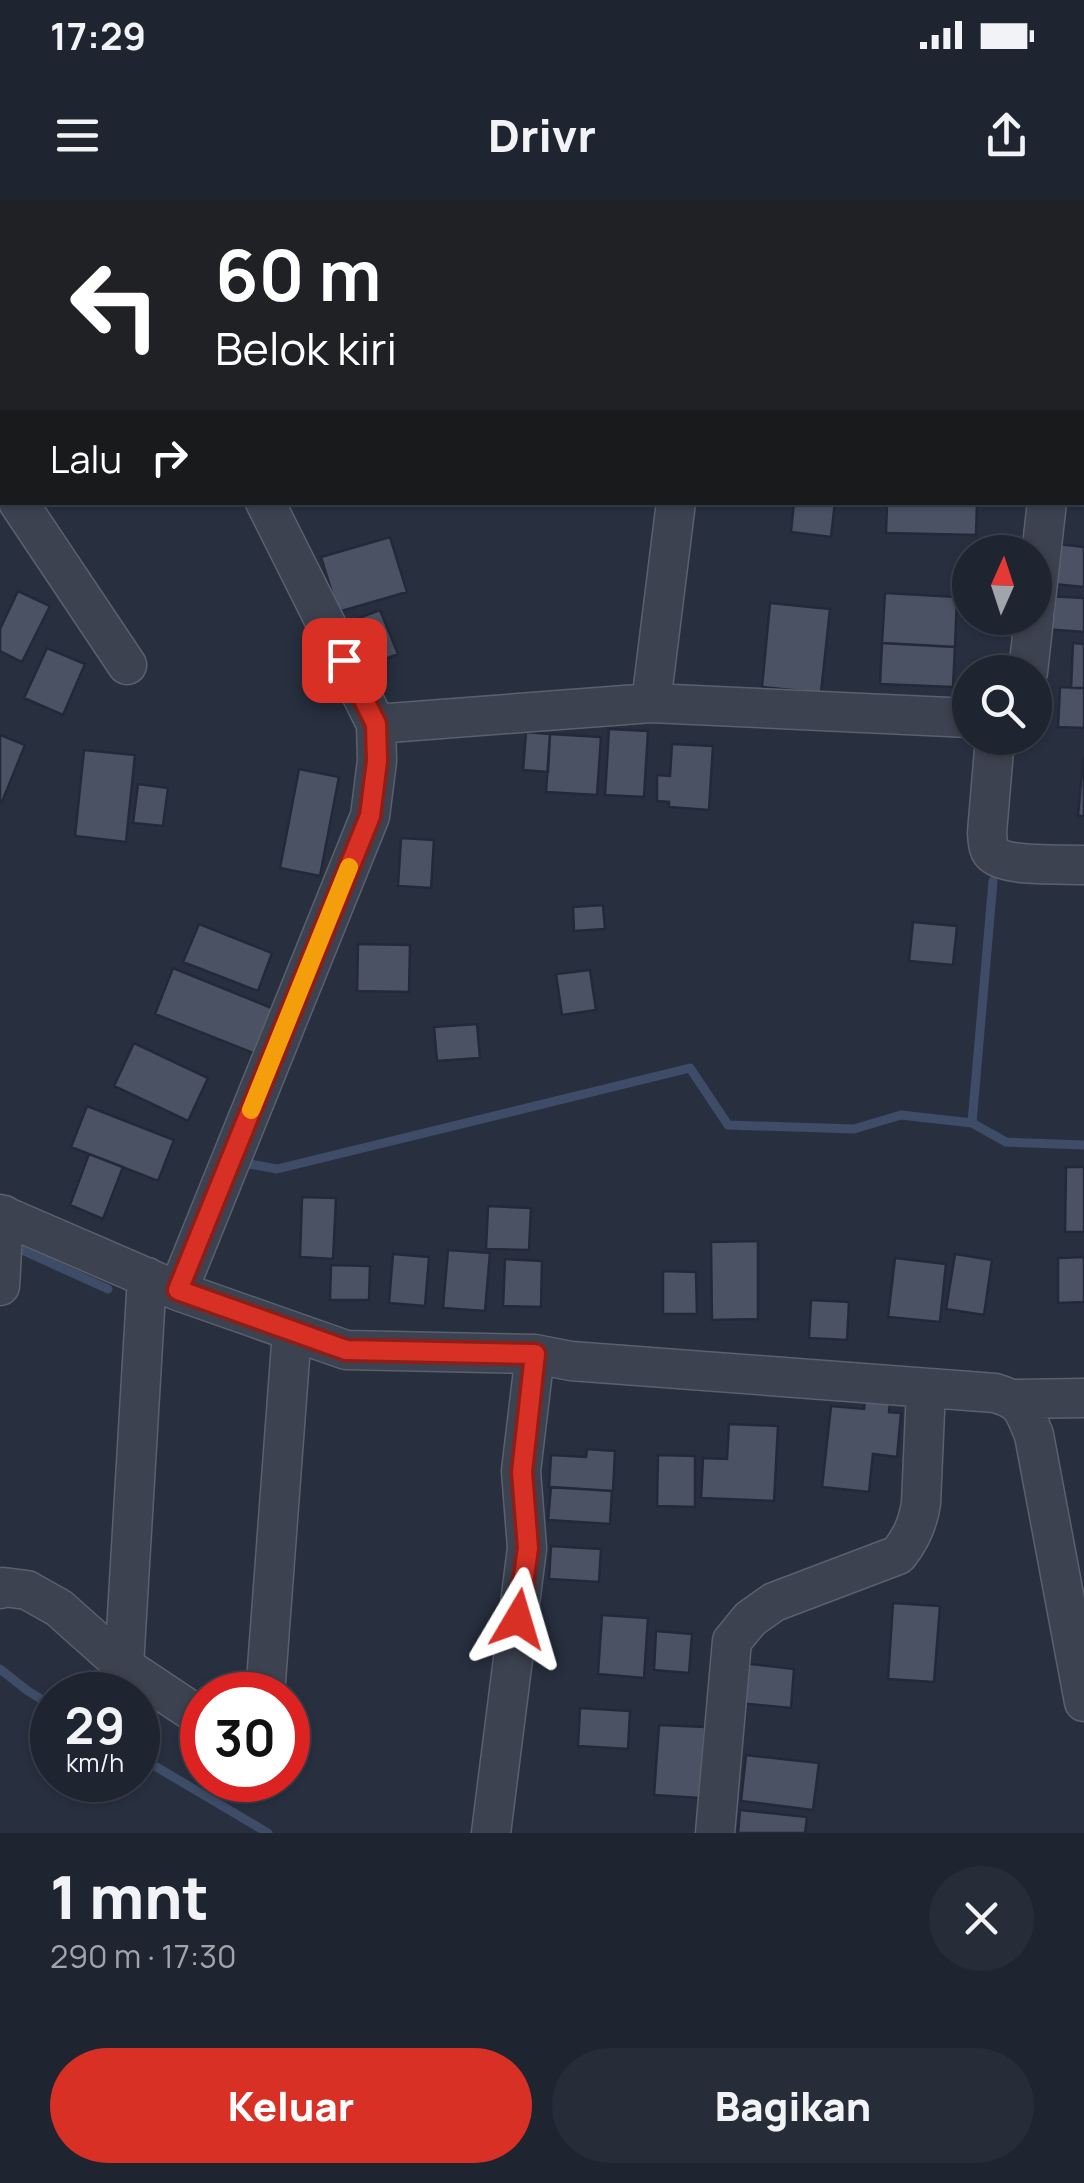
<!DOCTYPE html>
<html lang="id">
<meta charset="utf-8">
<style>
:root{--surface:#1e2430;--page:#262c38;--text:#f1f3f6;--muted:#a1a4ab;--line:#3c414c;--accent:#d93025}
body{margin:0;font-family:Manrope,sans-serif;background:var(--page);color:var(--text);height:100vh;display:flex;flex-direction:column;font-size:38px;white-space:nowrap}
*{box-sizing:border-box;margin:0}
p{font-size:32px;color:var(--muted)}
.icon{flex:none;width:55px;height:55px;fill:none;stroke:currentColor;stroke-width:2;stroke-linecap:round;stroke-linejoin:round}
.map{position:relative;height:1633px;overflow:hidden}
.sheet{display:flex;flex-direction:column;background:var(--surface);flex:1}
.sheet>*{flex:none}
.top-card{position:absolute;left:0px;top:0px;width:1085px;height:305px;box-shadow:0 2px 8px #0004,0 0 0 2px var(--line);background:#202124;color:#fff;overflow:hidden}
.needle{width:65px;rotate:3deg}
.controls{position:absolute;left:952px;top:335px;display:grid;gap:20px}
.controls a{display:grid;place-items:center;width:100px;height:100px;border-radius:50%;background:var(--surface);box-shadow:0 2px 8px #0004,0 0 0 2px var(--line);font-size:50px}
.speed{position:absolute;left:30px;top:1472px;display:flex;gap:20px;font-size:50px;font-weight:700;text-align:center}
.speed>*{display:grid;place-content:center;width:130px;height:130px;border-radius:50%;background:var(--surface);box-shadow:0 2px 8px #0004,0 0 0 2px var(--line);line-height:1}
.speed small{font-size:25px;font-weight:400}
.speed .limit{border:15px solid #d22;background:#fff;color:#111}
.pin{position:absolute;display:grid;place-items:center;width:85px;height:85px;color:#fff;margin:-42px;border-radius:20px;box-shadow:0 5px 15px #0006}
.me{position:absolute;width:110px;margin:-55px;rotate:7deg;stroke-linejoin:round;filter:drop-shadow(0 0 8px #0008)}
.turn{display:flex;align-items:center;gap:35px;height:210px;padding:0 50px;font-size:45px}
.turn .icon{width:130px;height:130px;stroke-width:2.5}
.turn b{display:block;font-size:70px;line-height:85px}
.then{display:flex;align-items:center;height:95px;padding:0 50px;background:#0003;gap:20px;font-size:38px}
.round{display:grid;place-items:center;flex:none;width:105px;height:105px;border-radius:52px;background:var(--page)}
.head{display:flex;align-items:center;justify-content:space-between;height:170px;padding:0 50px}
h1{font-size:60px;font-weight:800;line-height:75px}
.primary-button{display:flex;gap:20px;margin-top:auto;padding:20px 50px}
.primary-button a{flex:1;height:115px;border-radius:60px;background:var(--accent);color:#fff;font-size:40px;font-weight:800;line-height:115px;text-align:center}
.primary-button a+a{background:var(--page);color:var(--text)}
.status{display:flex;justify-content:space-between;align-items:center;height:70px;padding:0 50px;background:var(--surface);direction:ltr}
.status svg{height:28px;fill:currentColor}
header{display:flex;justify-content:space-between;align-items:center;height:130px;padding:0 50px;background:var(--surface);font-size:45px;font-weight:800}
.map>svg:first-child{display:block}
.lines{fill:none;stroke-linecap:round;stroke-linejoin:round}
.stream{stroke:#3f4c68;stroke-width:9}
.building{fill:#4a5264;stroke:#232938;stroke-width:2.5}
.minor-casing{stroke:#5a606e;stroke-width:41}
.minor{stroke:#3c4250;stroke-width:38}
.route-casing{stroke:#8d1f18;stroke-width:25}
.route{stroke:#d93025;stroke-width:18}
.slow{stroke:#f59e0b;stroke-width:18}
</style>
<div class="status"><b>17:29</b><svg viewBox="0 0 49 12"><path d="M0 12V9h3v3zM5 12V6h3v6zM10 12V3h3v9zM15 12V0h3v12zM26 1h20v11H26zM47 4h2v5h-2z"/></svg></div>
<header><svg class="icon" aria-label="menu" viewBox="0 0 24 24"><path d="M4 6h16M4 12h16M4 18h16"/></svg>Drivr<svg class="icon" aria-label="share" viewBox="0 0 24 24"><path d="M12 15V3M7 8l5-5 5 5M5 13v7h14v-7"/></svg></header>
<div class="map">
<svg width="1084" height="1633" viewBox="0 0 1084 1633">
<rect width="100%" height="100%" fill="#283040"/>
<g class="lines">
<path class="stream" d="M 972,923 L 993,681
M 250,964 L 277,969 L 690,868 L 728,925 L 854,929 L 901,915 L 972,923 L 1006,942 L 1084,945
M 11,1045 L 108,1089
M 0,1469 L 28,1491 L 52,1506
M 138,1556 L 268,1633"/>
</g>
<path class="building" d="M 584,0 L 664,0 L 663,2 L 584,2 Z
M 794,302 L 835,302 L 831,337 L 791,332 Z
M 887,302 L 977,302 L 976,335 L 886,333 Z
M 390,337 L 407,392 L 338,412 L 321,357 Z
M 1058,344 L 1084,347 L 1084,387 L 1054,384 Z
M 18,391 L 50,406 L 22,462 L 0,451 L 0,429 Z
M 885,393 L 957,397 L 955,447 L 882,443 Z
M 1047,396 L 1084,398 L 1084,432 L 1045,429 Z
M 770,403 L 830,409 L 821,493 L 762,487 Z
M 380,410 L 398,454 L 357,470 L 340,425 Z
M 882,443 L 955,447 L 953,487 L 880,484 Z
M 1073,443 L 1084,444 L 1084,488 L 1071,488 Z
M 47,448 L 85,464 L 63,515 L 24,498 Z
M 1060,487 L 1084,488 L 1084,528 L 1058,527 Z
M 609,529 L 648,531 L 644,597 L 605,595 Z
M 526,532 L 550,534 L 548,572 L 523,570 Z
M 550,534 L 601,537 L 597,595 L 546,592 Z
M 0,535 L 25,545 L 2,602 L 0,601 Z
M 672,544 L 713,546 L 709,610 L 669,607 L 669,602 L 657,601 L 657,575 L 670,576 Z
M 84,550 L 135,555 L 126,642 L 75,636 Z
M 1083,559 L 1084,559 L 1084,616 L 1078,616 Z
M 299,569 L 339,577 L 320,676 L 280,668 Z
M 138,584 L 168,588 L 163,626 L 133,623 Z
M 401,638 L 434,640 L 431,688 L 398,686 Z
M 603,705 L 605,729 L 574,731 L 573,707 Z
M 913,722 L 957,726 L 953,765 L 909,761 Z
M 199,724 L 272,753 L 258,791 L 183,762 Z
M 358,744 L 410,745 L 409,792 L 357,791 Z
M 173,768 L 279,811 L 261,856 L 155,814 Z
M 590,770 L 596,810 L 562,815 L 556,774 Z
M 477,824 L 480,858 L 437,861 L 434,827 Z
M 134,843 L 208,878 L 188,921 L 114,886 Z
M 87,906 L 174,940 L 158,981 L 71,947 Z
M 89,954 L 123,967 L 103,1019 L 70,1005 Z
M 1066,967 L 1084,967 L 1084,1032 L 1065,1032 Z
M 302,997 L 336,998 L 333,1059 L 300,1057 Z
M 488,1006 L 531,1008 L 529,1050 L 486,1049 Z
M 758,1041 L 758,1119 L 712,1120 L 711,1042 Z
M 448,1050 L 490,1053 L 485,1111 L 443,1108 Z
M 393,1054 L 429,1057 L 425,1106 L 389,1103 Z
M 955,1054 L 992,1060 L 984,1115 L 946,1109 Z
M 1084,1057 L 1084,1102 L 1058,1103 L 1058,1058 Z
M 895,1058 L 946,1064 L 940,1122 L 888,1117 Z
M 505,1059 L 542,1061 L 541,1107 L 503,1106 Z
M 331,1065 L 370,1066 L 369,1100 L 330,1100 Z
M 663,1071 L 696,1072 L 697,1114 L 663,1114 Z
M 811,1100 L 849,1102 L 847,1140 L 809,1138 Z
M 865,1200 L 890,1202 L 889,1212 L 901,1213 L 897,1257 L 873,1254 L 869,1292 L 822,1287 L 831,1206 L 864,1209 Z
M 729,1224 L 778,1226 L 774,1301 L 701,1298 L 703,1258 L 727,1259 Z
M 587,1249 L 615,1251 L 613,1291 L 549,1287 L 551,1255 L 586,1257 Z
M 658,1255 L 695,1256 L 695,1307 L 657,1306 Z
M 551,1287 L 612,1291 L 610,1324 L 548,1320 Z
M 551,1346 L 601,1349 L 599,1382 L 549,1379 Z
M 893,1403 L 940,1406 L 934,1482 L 888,1479 Z
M 602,1415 L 648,1418 L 644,1478 L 598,1474 Z
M 656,1431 L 692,1434 L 689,1473 L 654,1470 Z
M 733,1462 L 794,1469 L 791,1508 L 729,1502 Z
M 580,1508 L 630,1511 L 628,1549 L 578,1546 Z
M 659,1525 L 705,1527 L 700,1598 L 654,1595 Z
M 746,1555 L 819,1563 L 813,1610 L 741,1601 Z
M 740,1610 L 807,1617 L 805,1633 L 738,1633 Z"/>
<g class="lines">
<g class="minor-casing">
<path id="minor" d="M 115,0 L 116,2
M 436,2 L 442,0
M 712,2 L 713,0
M 1082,2 L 1082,0
M 0,46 L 2,45
M 0,276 L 2,280
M 18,302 L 127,465
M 1035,408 L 1047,302
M 1028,472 L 1034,418
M 651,503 L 676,302
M 376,524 L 651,503 L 970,518
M 995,538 L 987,633 C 988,640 987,650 994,655 C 1009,667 1064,664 1084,665
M 0,1014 L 178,1091 L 346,1150 L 535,1154 L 571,1161 L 995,1193 C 1023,1201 1023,1209 1034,1235 L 1084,1502
M 0,1086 L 4,1015
M 178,1091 L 370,616 L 377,561 L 376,524 L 265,302
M 1015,1199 L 1084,1198
M 0,1389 L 3,1387 L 27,1390 L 59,1408 L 124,1466 L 202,1518
M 124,1466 L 147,1077
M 265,1495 L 292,1131
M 491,1633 L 527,1348 L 521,1271 L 535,1154
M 715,1633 L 732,1441 L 750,1419 L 774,1402 L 898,1355 C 911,1339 918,1324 921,1303 L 926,1189"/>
</g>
<use href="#minor" class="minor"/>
</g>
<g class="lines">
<g class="route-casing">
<path id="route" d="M 344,460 L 376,524 L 377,561 L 370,616 L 178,1090 L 346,1150 L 535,1154 L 522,1272 L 528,1348 L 518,1419"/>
</g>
<use href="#route" class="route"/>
<path class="slow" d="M 251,910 L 349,667"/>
</g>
</svg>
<div class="controls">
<a><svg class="needle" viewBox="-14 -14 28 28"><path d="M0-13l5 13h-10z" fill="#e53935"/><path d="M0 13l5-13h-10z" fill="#a1a4ab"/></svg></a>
<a><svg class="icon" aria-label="search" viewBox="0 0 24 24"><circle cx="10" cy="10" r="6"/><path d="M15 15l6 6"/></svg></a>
</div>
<div class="speed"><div>29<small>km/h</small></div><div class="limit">30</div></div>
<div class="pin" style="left:344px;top:460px;background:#d93025"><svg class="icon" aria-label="arrive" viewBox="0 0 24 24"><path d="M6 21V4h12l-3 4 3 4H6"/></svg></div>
<svg class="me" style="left:518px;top:1419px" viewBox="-20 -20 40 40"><path d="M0-17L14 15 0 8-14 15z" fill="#d93025" stroke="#fff" stroke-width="4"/></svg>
<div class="top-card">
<div class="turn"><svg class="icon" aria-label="left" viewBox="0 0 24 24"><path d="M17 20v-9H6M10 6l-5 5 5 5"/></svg><div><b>60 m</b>Belok kiri</div></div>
<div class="then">Lalu<svg class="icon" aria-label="right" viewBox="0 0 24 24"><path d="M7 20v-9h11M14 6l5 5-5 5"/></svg></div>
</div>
</div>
<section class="sheet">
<div class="head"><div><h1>1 mnt</h1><p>290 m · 17:30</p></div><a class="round"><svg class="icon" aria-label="close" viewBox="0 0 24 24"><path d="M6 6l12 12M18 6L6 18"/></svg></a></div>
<div class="primary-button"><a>Keluar</a><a>Bagikan</a></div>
</section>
